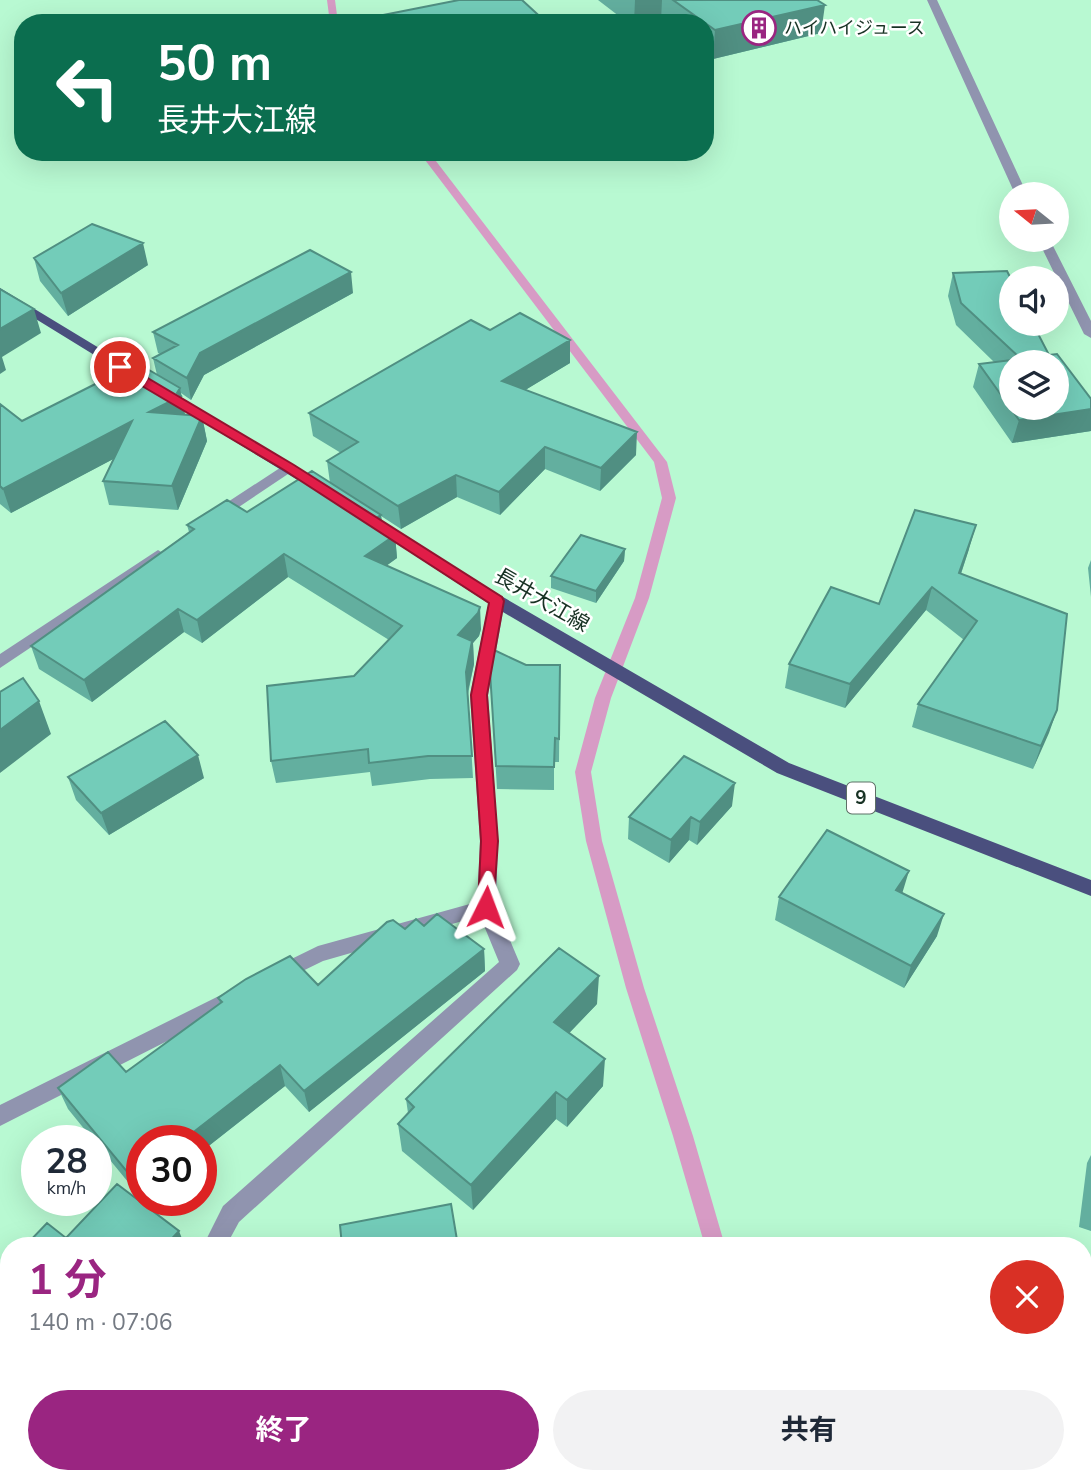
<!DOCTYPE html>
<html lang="ja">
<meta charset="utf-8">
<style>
:root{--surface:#fff;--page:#f2f2f3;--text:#1f2937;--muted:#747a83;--accent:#9a2581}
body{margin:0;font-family:"Nunito Sans","Noto Sans JP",sans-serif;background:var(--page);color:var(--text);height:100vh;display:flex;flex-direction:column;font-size:26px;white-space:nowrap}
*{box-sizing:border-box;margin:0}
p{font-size:23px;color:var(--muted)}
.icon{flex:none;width:38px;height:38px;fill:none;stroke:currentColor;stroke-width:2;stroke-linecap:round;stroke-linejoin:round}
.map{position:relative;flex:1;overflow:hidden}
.side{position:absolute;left:0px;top:1237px;width:1092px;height:247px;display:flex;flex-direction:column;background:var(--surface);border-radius:28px 28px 0 0;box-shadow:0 7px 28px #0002}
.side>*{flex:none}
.hud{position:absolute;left:14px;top:14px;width:700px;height:147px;border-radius:28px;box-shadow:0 7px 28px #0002;background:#0b6e4f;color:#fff;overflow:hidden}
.needle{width:46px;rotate:288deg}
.tools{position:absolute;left:999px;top:182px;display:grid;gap:14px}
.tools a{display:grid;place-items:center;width:70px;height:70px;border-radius:50%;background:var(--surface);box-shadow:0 7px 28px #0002;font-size:35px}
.speed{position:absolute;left:21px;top:1125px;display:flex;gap:14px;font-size:35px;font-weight:700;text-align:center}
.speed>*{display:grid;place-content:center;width:91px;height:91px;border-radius:50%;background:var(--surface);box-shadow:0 7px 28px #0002;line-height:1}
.speed small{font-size:18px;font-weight:400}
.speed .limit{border:10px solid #d22;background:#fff;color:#111}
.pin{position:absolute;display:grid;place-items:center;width:60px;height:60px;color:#fff;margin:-30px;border:4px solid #fff;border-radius:50%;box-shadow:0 2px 7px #0007}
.me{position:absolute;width:77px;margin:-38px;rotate:3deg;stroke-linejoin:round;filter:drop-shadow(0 0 5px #0008)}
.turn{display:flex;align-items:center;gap:24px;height:147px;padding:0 28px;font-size:32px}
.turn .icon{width:91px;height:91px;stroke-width:2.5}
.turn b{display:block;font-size:49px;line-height:60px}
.round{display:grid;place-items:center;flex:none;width:74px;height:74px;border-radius:37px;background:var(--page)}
.headline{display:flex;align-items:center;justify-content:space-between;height:119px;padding:0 28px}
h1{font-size:42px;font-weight:700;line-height:52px;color:var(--accent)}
.primary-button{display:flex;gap:14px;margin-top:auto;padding:14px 28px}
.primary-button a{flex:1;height:80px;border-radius:42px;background:var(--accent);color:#fff;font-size:28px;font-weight:700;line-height:80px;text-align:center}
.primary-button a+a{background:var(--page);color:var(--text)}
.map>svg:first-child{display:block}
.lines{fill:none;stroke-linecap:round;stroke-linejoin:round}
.stream{fill:#d79bc5;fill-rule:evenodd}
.street{fill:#9094af;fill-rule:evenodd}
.primary{fill:#4a4f7e;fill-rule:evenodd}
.wall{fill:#63af9f}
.shaded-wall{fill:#508f82}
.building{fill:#73ccb9;stroke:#508f82;stroke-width:2;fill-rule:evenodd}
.route{fill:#e11d48;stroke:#92132f;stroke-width:2}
.labels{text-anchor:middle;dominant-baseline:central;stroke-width:5;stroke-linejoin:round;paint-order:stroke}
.far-poi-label{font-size:18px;fill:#183224;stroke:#fff;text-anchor:start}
.shield{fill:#fff;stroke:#5d7066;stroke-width:2}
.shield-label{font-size:19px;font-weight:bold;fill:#183224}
.street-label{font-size:21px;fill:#183224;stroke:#fff}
</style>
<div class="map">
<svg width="1091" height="1483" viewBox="0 0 1091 1483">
<rect width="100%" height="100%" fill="#b8f9d2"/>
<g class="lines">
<path class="stream" d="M 327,0 L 335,0 L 338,23 L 330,23 Z
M 419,152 L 429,152 L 667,462 L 676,498 L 649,598 L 611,698 L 591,772 L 602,841 L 644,988 L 693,1136 L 725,1246 L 705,1246 L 673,1136 L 626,988 L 586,841 L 575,772 L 595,698 L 635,598 L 662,498 L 654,462 Z
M 772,1475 L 794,1475 L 796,1483 L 774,1483 Z"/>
<path class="street" d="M 927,0 L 937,0 L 1027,194 L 1015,194 Z
M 1038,240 L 1050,240 L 1091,321 L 1091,338 L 1084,334 Z
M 289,462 L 296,467 L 294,470 L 221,519 L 211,519 L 208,516 L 211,513 Z
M 158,550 L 166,555 L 163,559 L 0,668 L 0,654 Z
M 497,596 L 505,601 L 488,695 L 498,841 L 496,907 L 520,964 L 517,970 L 239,1222 L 226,1246 L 203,1246 L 223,1206 L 499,962 L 480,916 L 323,961 L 278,983 L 271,981 L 268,975 L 271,969 L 318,946 L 477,902 L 480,841 L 470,695 L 489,601 Z
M 237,987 L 244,990 L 247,996 L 244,1002 L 0,1126 L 0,1105 Z
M 100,1475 L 126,1475 L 127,1483 L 101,1483 Z"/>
<path class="primary" d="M 0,288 L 327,486 L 329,489 L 322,494 L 317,492 L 0,297 Z
M 375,518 L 503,597 L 789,763 L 1091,880 L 1091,896 L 777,773 L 491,605 L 370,526 L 367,523 L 370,520 Z"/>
</g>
<path class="wall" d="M 598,0 L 817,0 L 821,33 L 713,59 L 705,53 L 705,23 L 664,23 L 661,21 L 652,23 L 628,23 Z
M 34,258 L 148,265 L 68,316 L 40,281 Z
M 953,273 L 1049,355 L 1091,399 L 1091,431 L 1012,443 L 973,387 L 979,364 L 994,362 L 956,325 L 948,296 Z
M 353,293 L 204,375 L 191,400 L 181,393 L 185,415 L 202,416 L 207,441 L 178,510 L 109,505 L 103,481 L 113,459 L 11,513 L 0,504 L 0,404 L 22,421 L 157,375 L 153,358 L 160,354 L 158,353 L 153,332 Z
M 490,330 L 570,340 L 570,363 L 525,390 L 636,455 L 600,491 L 545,469 L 500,515 L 457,497 L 401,529 L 381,516 L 383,527 L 395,535 L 397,558 L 386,566 L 481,629 L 479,636 L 473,643 L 474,664 L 468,694 L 473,778 L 430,779 L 372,786 L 370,772 L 276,783 L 271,761 L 389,640 L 288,577 L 202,643 L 184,632 L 92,702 L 39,669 L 31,646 L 189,532 L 187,525 L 247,512 L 330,483 L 327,461 L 341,453 L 313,436 L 309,413 Z
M 625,549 L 624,561 L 596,603 L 551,588 L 551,576 Z
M 969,549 L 961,574 L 1057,710 L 1033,769 L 912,727 L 918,704 L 964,640 L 926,610 L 845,708 L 785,688 L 789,664 L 879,604 Z
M 1091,560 L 1091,597 L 1088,568 Z
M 526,665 L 560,665 L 559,762 L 554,762 L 554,790 L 497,789 L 490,672 Z
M 68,777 L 204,778 L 109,835 L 76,800 Z
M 732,806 L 697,845 L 689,840 L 669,863 L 628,839 L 629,817 Z
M 903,893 L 937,936 L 904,988 L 775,920 L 779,897 Z
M 424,926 L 484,949 L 485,971 L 309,1112 L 285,1086 L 201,1152 L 201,1141 L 142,1141 L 142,1199 L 96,1143 L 96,1141 L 94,1141 L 68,1109 L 58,1088 L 126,1072 L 220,1004 L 218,998 L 318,985 L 405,929 Z
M 597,1004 L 569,1033 L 603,1086 L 567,1127 L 556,1119 L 473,1210 L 402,1151 L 398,1124 L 408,1113 L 406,1099 Z
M 1091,1155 L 1091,1231 L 1079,1227 L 1087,1163 Z"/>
<path class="shaded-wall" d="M 635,0 L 662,0 L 661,21 L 652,23 L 634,23 Z
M 825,5 L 821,33 L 713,59 L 715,30 Z
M 143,243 L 148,265 L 68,316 L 61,293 Z
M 351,272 L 353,293 L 204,375 L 191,400 L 187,378 L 200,353 Z
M 34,309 L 41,333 L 2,357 L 6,370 L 0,374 L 0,329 Z
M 570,340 L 570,363 L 502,404 L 502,381 Z
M 180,388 L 186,420 L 149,412 L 177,393 Z
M 1091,409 L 1091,431 L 1012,443 L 1019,420 Z
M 202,416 L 207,441 L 178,510 L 172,486 Z
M 132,421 L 138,446 L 11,513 L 3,489 Z
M 637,432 L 636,455 L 600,491 L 601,468 Z
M 545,447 L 545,469 L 500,515 L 499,492 Z
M 456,475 L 457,497 L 401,529 L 398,506 Z
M 381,515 L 384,538 L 371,521 Z
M 976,525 L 969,549 L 953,597 L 959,573 Z
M 395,535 L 397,558 L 368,579 L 365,556 Z
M 625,549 L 624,561 L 596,603 L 596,591 Z
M 284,554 L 288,577 L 202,643 L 197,620 Z
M 932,587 L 926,610 L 845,708 L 850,684 Z
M 480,607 L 481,629 L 479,636 L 473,643 L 474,664 L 467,695 L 458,635 Z
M 178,609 L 184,632 L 92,702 L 84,680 Z
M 39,701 L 51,734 L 0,773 L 0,730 Z
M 1057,710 L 1049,733 L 1033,769 L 1041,746 Z
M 198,755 L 204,778 L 109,835 L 101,813 Z
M 735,783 L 732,806 L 697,845 L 700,822 Z
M 691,817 L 689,840 L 669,863 L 671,840 Z
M 909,871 L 902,894 L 896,890 Z
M 944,914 L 937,936 L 904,988 L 911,966 Z
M 484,949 L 485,971 L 309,1112 L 304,1091 Z
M 599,976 L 597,1004 L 554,1049 L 554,1022 Z
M 605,1059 L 603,1086 L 567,1127 L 567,1100 Z
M 280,1065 L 285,1086 L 201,1152 L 201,1141 L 182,1141 Z
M 556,1092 L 556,1119 L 473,1210 L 471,1185 Z
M 142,1173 L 142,1198 L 133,1179 Z
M 179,1231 L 185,1246 L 165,1246 Z
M 63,1475 L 73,1475 L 74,1483 L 63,1483 Z"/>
<path class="building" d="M 459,0 L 522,0 L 547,23 L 360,23 L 358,20 Z
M 673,0 L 817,0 L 825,5 L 715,30 Z
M 92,224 L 143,243 L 61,293 L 34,258 Z
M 310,250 L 351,272 L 200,353 L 187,378 L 153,358 L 178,345 L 153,332 Z
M 1007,271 L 1012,281 L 1012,324 L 1033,324 L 1049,355 L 1057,354 L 1091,399 L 1091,409 L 1019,420 L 979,364 L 1021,359 L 961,303 L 953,273 ZM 1012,362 L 1057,362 L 1057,408 L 1012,408 Z
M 0,289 L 34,309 L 0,329 Z
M 520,313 L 570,340 L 502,381 L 637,432 L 601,468 L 545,447 L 499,492 L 456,475 L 398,506 L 327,461 L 358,442 L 309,413 L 471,320 L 490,330 Z
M 137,363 L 180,388 L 177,393 L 181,396 L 149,412 L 202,416 L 172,486 L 103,481 L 132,421 L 3,489 L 0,486 L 0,404 L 22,421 Z
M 312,471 L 381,515 L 371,521 L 395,535 L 365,556 L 480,607 L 478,613 L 458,635 L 472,641 L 466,672 L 472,756 L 428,756 L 369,763 L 368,749 L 271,761 L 267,686 L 354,676 L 402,626 L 284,554 L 197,620 L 178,609 L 84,680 L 31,646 L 194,529 L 187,525 L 227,500 L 247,512 Z
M 915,510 L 976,525 L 959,573 L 1067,614 L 1057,710 L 1041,746 L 918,704 L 977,621 L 932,587 L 850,684 L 789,664 L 831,587 L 879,604 Z
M 581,535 L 625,549 L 596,591 L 551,576 Z
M 494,650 L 526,665 L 560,665 L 559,739 L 555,738 L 554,767 L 496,766 L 490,672 Z
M 23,678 L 39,701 L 0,730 L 0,692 Z
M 165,721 L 198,755 L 101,813 L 68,777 Z
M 684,756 L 735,783 L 700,822 L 691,817 L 671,840 L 629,817 Z
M 827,830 L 909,871 L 896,890 L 944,914 L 911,966 L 779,897 Z
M 437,914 L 484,949 L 304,1091 L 280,1065 L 182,1141 L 142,1141 L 142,1173 L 133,1179 L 58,1088 L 108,1052 L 126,1072 L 222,1002 L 218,998 L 246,979 L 290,956 L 318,985 L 387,922 L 393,920 L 405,929 L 416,919 L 424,926 Z
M 559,948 L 599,976 L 554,1022 L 605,1059 L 567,1100 L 556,1092 L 471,1185 L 398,1124 L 414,1107 L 406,1099 Z
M 117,1184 L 179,1231 L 165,1246 L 25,1246 L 47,1223 L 66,1238 Z
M 451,1204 L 458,1246 L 342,1246 L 340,1225 Z
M 9,1397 L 9,1475 L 63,1475 L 63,1483 L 0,1483 L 0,1400 Z"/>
<path class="route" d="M 115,364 L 124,364 L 294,465 L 502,597 L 504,601 L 487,695 L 498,841 L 493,912 L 486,914 L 478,907 L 481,841 L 471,695 L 489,603 L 284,470 L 115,370 Z"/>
<defs>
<g id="building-ring" transform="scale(1.75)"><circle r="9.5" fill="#fff" stroke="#9a2581" stroke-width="1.5"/><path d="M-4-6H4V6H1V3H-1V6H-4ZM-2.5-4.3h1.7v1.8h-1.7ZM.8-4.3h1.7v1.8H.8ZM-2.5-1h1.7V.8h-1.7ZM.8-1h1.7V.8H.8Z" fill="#9a2581"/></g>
</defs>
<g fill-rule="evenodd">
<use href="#building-ring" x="759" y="28"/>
</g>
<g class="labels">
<g class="far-poi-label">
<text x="784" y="28">ハイハイジュース</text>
</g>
<rect class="shield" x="847" y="782.5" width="28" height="31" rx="5"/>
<g class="shield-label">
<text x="861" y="798">9</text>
</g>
<g class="street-label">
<text transform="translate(542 600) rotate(30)">長井大江線</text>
</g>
</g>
</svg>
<div class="tools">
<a><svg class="needle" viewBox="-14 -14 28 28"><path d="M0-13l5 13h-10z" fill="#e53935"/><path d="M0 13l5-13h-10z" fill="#747a83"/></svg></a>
<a><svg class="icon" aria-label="sound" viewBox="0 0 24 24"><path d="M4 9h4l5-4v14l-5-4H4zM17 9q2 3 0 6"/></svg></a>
<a><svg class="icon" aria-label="layers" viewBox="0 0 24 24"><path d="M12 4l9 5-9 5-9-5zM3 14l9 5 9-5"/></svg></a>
</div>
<div class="speed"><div>28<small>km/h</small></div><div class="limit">30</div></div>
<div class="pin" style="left:120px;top:367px;background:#d93025"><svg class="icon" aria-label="arrive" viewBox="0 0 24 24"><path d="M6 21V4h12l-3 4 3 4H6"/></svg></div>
<svg class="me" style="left:486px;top:907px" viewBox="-20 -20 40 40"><path d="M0-17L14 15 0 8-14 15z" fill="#e11d48" stroke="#fff" stroke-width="4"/></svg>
<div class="hud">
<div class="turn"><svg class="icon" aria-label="left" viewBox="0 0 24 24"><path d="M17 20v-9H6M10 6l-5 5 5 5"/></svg><div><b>50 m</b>長井大江線</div></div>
</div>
<section class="side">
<div class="headline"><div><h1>1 分</h1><p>140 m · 07:06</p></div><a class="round" style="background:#d93025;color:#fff"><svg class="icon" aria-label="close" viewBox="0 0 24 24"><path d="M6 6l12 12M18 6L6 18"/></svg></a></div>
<div class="primary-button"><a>終了</a><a>共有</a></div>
</section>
</div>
